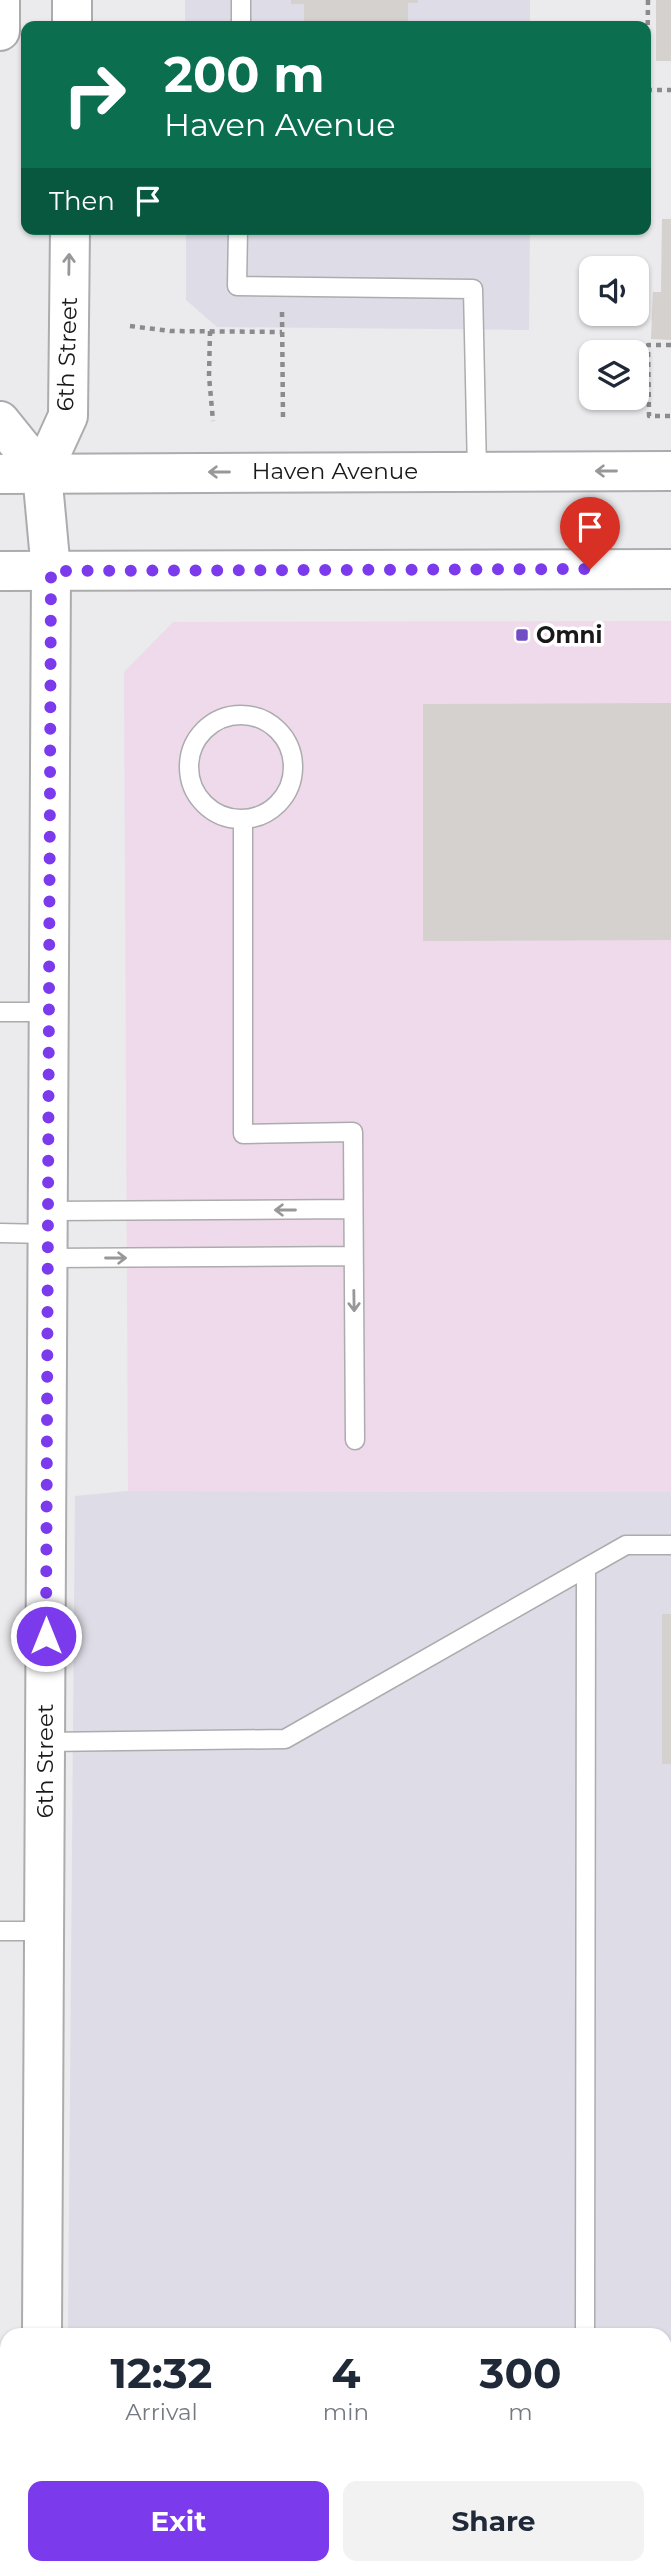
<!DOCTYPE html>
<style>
:root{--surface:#fff;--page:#f2f2f3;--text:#1f2937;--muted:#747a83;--accent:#7c3aed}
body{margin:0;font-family:Montserrat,sans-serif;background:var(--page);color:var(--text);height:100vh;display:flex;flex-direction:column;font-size:26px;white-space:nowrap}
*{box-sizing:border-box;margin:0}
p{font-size:23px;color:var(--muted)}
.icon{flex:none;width:38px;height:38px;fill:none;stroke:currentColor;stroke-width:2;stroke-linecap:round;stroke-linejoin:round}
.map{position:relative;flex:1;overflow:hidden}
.drawer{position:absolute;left:0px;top:2328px;width:672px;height:247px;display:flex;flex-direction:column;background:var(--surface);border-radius:21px 21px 0 0;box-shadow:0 2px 5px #0004}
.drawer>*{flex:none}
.guide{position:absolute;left:21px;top:21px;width:630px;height:214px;border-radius:14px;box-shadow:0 2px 5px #0004;background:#0b6e4f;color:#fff;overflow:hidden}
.tools{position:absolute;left:579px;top:256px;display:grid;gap:14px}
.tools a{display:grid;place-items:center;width:70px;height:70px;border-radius:14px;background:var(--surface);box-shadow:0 2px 5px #0004;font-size:35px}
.pin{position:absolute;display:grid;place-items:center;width:60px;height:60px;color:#fff;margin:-72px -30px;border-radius:50% 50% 50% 0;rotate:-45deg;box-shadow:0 0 7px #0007}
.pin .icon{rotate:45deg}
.me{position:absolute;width:77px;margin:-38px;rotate:0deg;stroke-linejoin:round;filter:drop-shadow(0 0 5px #0008)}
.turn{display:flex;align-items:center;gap:24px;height:147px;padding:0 28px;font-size:32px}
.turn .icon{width:91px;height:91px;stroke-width:2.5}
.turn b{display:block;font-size:49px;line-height:60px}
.then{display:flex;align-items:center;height:66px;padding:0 28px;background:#0003;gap:14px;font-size:26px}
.eta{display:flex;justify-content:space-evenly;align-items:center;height:119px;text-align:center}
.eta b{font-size:42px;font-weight:700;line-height:49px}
.action{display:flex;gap:14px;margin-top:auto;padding:14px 28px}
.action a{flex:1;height:80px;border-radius:14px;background:var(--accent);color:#fff;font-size:28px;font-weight:700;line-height:80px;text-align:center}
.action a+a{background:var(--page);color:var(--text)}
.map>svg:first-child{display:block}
.built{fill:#dedce6}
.education{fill:#eedaea}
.building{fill:#d4d1cf}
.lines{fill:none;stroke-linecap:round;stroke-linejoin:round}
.service-casing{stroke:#acacaf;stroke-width:21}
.secondary-casing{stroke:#acacaf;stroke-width:42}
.primary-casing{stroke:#acacaf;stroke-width:42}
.path{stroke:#8b8a8c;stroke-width:4.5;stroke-dasharray:5 5;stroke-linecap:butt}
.service{stroke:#fff;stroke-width:18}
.secondary{stroke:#fff;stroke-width:38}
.primary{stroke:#fff;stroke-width:38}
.oneway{stroke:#989898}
.route{stroke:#7c3aed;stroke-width:12;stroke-dasharray:0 21.6}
.poi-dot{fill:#714cc5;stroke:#fff;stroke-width:2.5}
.labels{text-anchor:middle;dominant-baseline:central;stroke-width:7;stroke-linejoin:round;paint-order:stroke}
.street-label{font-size:23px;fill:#19191a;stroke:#fff}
.poi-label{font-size:23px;font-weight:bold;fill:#19191a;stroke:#fff;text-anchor:start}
</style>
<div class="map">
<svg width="671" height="2574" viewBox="0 0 671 2574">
<rect width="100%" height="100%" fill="#ebeaed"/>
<path class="built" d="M 185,0 L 530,0 L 530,26 L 185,26 Z
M 186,229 L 530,229 L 529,330 L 217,327 L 186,300 Z
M 128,1491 L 671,1492 L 671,2574 L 66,2574 L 66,2567 L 665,2567 L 665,2334 L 68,2334 L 75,1496 Z"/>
<path class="education" d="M 671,621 L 671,1492 L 128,1491 L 124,672 L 173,622 Z"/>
<path class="building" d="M 291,0 L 418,0 L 418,3 L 408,3 L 408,26 L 304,26 L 304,4 L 291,4 Z
M 656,0 L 671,0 L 671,61 L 656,61 Z
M 662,219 L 671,219 L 671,340 L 651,339 L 653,292 L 661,292 Z
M 671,703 L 671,940 L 423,941 L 423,704 Z
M 662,1614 L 671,1614 L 671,1764 L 662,1764 Z"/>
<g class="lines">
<g class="service-casing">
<path id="service" d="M 241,26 L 241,0
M 238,229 L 237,286 L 473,289 L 477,471
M189 767a52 52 0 1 1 104 0a52 52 0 1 1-104 0Z
M 243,820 L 243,1134 L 353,1132 L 355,1440
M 0,1012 L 49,1012
M 48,1211 L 353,1209
M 0,1233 L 48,1234
M 48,1258 L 353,1256
M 45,1742 L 285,1739 L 626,1545 L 671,1545
M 0,1931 L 44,1931
M 585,2334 L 586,1568
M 584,2574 L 584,2567"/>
</g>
<g class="secondary-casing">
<path id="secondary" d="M 72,26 L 72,0
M 0,31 L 0,0
M 0,421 L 42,473
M 42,2334 L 51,571 L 42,473 L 68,416 L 70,229
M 41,2574 L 41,2567"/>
</g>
<g class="primary-casing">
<path id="primary" d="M 0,474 L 671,471
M 0,571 L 671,569"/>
</g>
<path class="path" d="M 648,0 L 647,90 L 671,90
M 282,312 L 283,420
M 130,326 L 170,331 L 282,332
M 210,331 L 209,376 L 213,421
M 671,345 L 648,345 L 649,416 L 671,416
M 587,367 L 592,367
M 637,367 L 648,368"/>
<use href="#service" class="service"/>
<use href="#secondary" class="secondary"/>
<use href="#primary" class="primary"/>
</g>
<defs><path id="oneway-shaft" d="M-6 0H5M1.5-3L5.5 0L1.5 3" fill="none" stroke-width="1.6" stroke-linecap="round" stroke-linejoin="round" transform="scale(1.75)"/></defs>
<g class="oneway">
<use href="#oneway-shaft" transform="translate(69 264) rotate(-89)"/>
<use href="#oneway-shaft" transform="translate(606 471) rotate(-180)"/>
<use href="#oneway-shaft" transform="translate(219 472) rotate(180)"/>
<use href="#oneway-shaft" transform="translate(285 1210) rotate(180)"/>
<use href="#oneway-shaft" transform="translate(116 1258)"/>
<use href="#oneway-shaft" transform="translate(354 1301) rotate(89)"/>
</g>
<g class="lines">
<path class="route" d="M 46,1636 L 51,571 L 590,569"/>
</g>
<rect class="poi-dot" x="515" y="628" width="14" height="14" rx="3.5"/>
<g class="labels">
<g class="street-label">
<text transform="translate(67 354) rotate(-88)">6th Street</text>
<text x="335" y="471">Haven Avenue</text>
<text transform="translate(45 1761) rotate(-90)">6th Street</text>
</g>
<g class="poi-label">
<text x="536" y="635">Omni</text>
</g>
</g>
</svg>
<div class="tools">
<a><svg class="icon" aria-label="sound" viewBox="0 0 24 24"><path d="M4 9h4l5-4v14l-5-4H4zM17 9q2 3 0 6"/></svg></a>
<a><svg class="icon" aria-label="layers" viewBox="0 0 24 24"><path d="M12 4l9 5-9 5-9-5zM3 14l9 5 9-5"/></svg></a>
</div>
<div class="pin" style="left:590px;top:569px;background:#d93025"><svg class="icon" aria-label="arrive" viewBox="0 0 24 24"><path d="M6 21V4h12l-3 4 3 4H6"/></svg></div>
<svg class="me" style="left:46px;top:1636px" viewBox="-20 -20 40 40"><circle r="17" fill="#7c3aed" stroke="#fff" stroke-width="3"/><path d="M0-11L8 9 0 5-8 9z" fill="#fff"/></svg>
<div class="guide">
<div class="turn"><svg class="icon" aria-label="right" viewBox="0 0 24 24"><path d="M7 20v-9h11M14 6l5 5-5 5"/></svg><div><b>200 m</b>Haven Avenue</div></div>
<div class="then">Then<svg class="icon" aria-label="arrive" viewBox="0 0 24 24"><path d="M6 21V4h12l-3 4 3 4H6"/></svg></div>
</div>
<section class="drawer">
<div class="eta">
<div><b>12:32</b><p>Arrival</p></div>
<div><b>4</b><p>min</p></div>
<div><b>300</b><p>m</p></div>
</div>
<div class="action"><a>Exit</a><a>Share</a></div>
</section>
</div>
